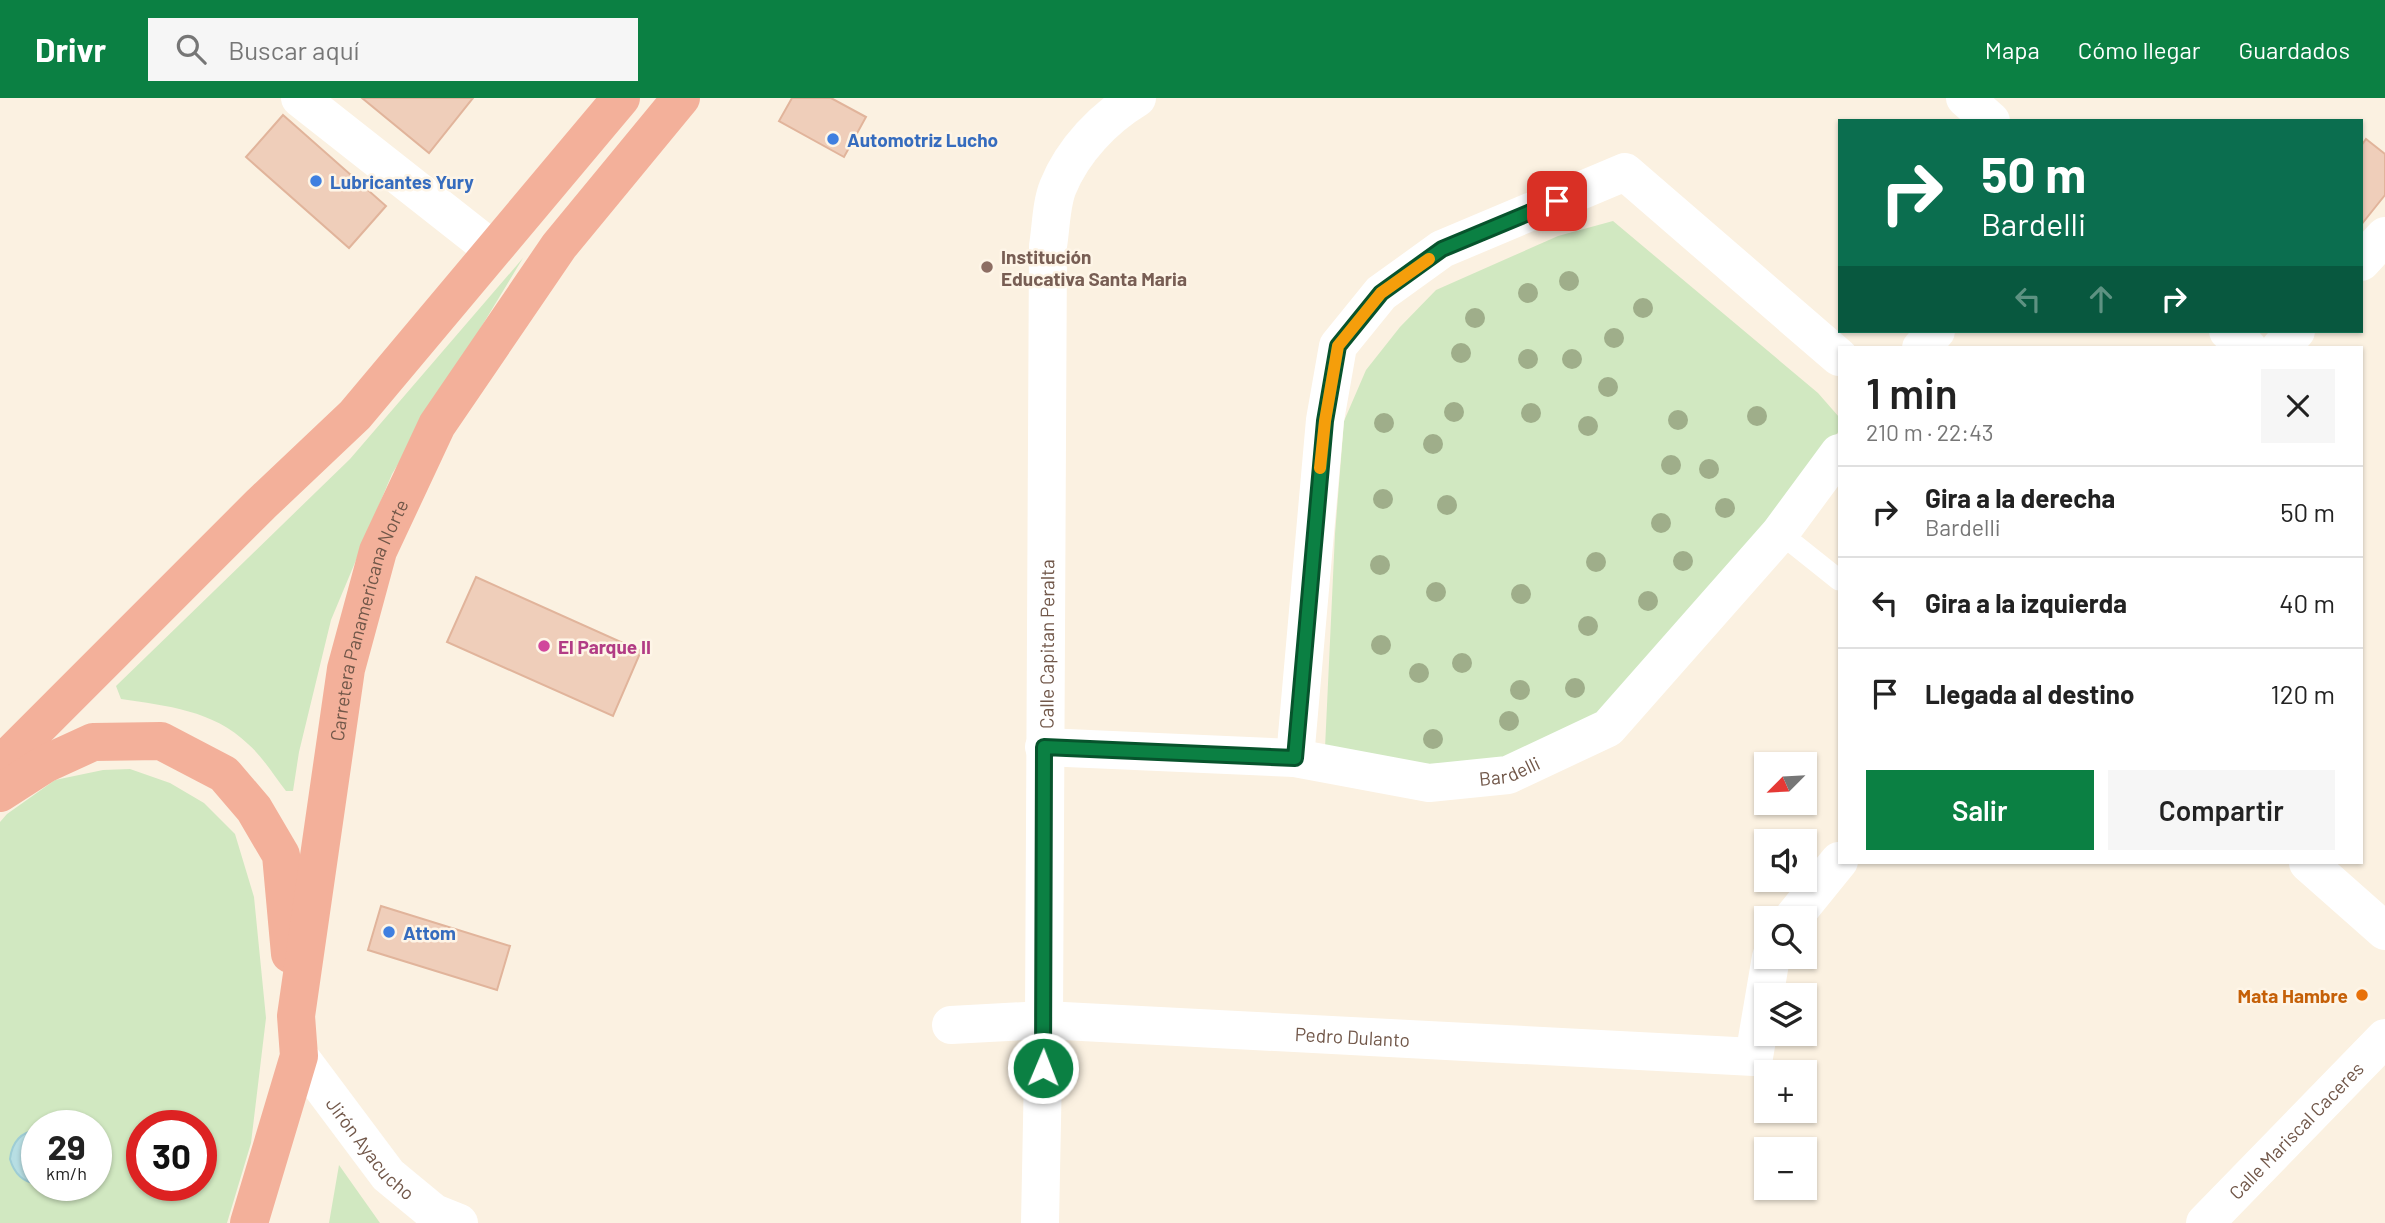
<!DOCTYPE html>
<html lang="es">
<meta charset="utf-8">
<style>
:root{--surface:#fff;--page:#f6f6f6;--text:#222;--muted:#767676;--line:#e0e0e0;--accent:#0b8043}
body{margin:0;font-family:Barlow,sans-serif;background:var(--page);color:var(--text);height:100vh;display:flex;flex-direction:column;font-size:26px;white-space:nowrap}
*{box-sizing:border-box;margin:0}
p{font-size:23px;color:var(--muted)}
.icon{flex:none;width:38px;height:38px;fill:none;stroke:currentColor;stroke-width:2;stroke-linecap:round;stroke-linejoin:round}
.map{position:relative;flex:1;overflow:hidden}
.side{position:absolute;left:1838px;top:248px;width:525px;height:518px;display:flex;flex-direction:column;background:var(--surface);border-radius:0px;box-shadow:0 2px 5px #0004}
.side>*{flex:none}
.top-card{position:absolute;left:1838px;top:21px;width:525px;height:214px;border-radius:0px;box-shadow:0 2px 5px #0004;background:#0b6e4f;color:#fff;overflow:hidden}
.needle{width:46px;rotate:246deg}
.controls{position:absolute;left:1754px;top:654px;display:grid;gap:14px}
.controls a{display:grid;place-items:center;width:63px;height:63px;border-radius:0px;background:var(--surface);box-shadow:0 2px 5px #0004;font-size:35px}
.speed{position:absolute;left:21px;top:1012px;display:flex;gap:14px;font-size:35px;font-weight:700;text-align:center}
.speed>*{display:grid;place-content:center;width:91px;height:91px;border-radius:50%;background:var(--surface);box-shadow:0 2px 5px #0004;line-height:1}
.speed small{font-size:18px;font-weight:400}
.speed .limit{border:10px solid #d22;background:#fff;color:#111}
.pin{position:absolute;display:grid;place-items:center;width:60px;height:60px;color:#fff;margin:-30px;border-radius:14px;box-shadow:0 4px 10px #0006}
.me{position:absolute;width:77px;margin:-38px;rotate:1deg;stroke-linejoin:round;filter:drop-shadow(0 0 5px #0008)}
.turn{display:flex;align-items:center;gap:24px;height:147px;padding:0 28px;font-size:32px}
.turn .icon{width:91px;height:91px;stroke-width:2.5}
.turn b{display:block;font-size:49px;line-height:60px}
.lanes{display:flex;align-items:center;height:66px;padding:0 28px;background:#0003;justify-content:center;gap:35px;direction:ltr}
.lanes .off{opacity:.35}
.round{display:grid;place-items:center;flex:none;width:74px;height:74px;border-radius:0px;background:var(--page)}
.overview{display:flex;align-items:center;justify-content:space-between;height:119px;padding:0 28px}
h1{font-size:42px;font-weight:600;line-height:52px}
.primary-button{display:flex;gap:14px;margin-top:auto;padding:14px 28px}
.primary-button a{flex:1;height:80px;border-radius:0px;background:var(--accent);color:#fff;font-size:28px;font-weight:600;line-height:80px;text-align:center}
.primary-button a+a{background:var(--page);color:var(--text)}
ul{padding:0;list-style:none}
li{display:flex;align-items:center;gap:21px;height:91px;padding:0 28px;border-top:2px solid var(--line)}
li div{flex:1}
li b{display:block;font-size:26px}
li em{font-style:normal}
header{display:flex;align-items:center;gap:42px;box-sizing:border-box;height:98px;padding:0 35px;background:var(--accent);color:#fff}
header strong{font-size:33px}
nav{display:flex;gap:38px;margin-inline-start:auto;font-size:24px}
.search{width:490px;height:63px;background:var(--page);display:flex;align-items:center;gap:18px;box-sizing:border-box;padding:0 24px;border-radius:0px;color:var(--muted);font-size:26px}
.map>svg:first-child{display:block}
.green{fill:#d1e8c1;fill-rule:evenodd}
.water{fill:#b7dee3;stroke:#9ecdd5;stroke-width:2}
.building{fill:#efceba;stroke:#e1b49b;stroke-width:2}
.lines{fill:none;stroke-linecap:round;stroke-linejoin:round}
.lane{stroke:#fff;stroke-width:21}
.street{stroke:#fff;stroke-width:38}
.secondary{stroke:#fff;stroke-width:38}
.highway{stroke:#f3b09a;stroke-width:38}
.tree{fill:#9fae8a}
.route-casing{stroke:#07532c;stroke-width:18}
.route{stroke:#0b8043;stroke-width:12}
.slow{stroke:#f59e0b;stroke-width:12}
.shop-dot{fill:#3f7fe0;stroke:#fef5e7;stroke-width:2.5}
.education-dot{fill:#8d6e63;stroke:#fef5e7;stroke-width:2.5}
.hotel-dot{fill:#d1479c;stroke:#fef5e7;stroke-width:2.5}
.food-dot{fill:#e8710a;stroke:#fef5e7;stroke-width:2.5}
.labels{text-anchor:middle;dominant-baseline:central;stroke-width:5;stroke-linejoin:round;paint-order:stroke}
.shop-label{font-size:19px;font-weight:bold;fill:#366cbe;stroke:#fef5e7;text-anchor:start}
.education-label{font-size:19px;font-weight:bold;fill:#785e54;stroke:#fef5e7;text-anchor:start}
.street-label{font-size:19px;fill:#715749;stroke:#fef5e7}
.hotel-label{font-size:19px;font-weight:bold;fill:#b23c85;stroke:#fef5e7;text-anchor:start}
.food-label{font-size:19px;font-weight:bold;fill:#c56008;stroke:#fef5e7;text-anchor:end}
</style>
<header>
<strong>Drivr</strong>
<div class="search"><svg class="icon" aria-label="search" viewBox="0 0 24 24"><circle cx="10" cy="10" r="6"/><path d="M15 15l6 6"/></svg>Buscar aquí</div>
<nav><a>Mapa</a><a>Cómo llegar</a><a>Guardados</a></nav>
</header>
<div class="map">
<svg width="2385" height="1125" viewBox="0 0 2385 1125">
<rect width="100%" height="100%" fill="#fbf1e1"/>
<path class="green" d="M 1613,123 L 1818,295 L 1839,319 L 1839,333 L 1664,549 L 1604,616 L 1470,674 L 1325,650 L 1335,436 L 1344,323 L 1366,272 L 1400,229 L 1436,192 L 1558,138 Z
M 523,160 L 392,376 L 331,522 L 299,654 L 293,693 L 286,693 C 274,678 263,659 248,646 C 213,612 167,608 121,601 L 116,588 L 350,361 Z
M 130,671 L 170,685 L 204,705 L 235,736 L 254,799 L 266,920 L 251,1045 L 227,1125 L 0,1125 L 0,724 L 7,716 L 55,682 L 103,672 ZM 37,1027 L 96,1027 L 96,1087 L 37,1087 ZM 142,1027 L 201,1027 L 201,1087 L 142,1087 Z
M 339,1067 L 380,1125 L 329,1125 Z"/>
<path class="water" d="M 37,1032 L 37,1086 C 22,1084 14,1075 10,1061 C 12,1045 20,1034 37,1032 Z"/>
<path class="building" d="M 362,0 L 473,0 L 429,55 Z
M 792,0 L 831,0 L 866,19 L 844,59 L 779,23 Z
M 283,17 L 386,108 L 349,150 L 246,59 Z
M 2366,41 L 2385,56 L 2385,97 L 2361,127 L 2361,48 Z
M 476,479 L 641,553 L 613,618 L 447,544 Z
M 381,808 L 510,848 L 497,892 L 368,852 Z"/>
<g class="lines">
<path class="lane" d="M 1780,435 L 1839,482"/>
<g class="street">
<path d="M 300,0 L 493,152"/>
<path d="M 1965,0 L 1991,23"/>
<path d="M 2361,164 L 2385,138"/>
<path d="M 2228,233 L 2248,250"/>
<path d="M 1921,250 L 1936,233"/>
<path d="M 2280,250 L 2296,233"/>
<path id="s1" d="M 1044,649 L 1295,660 L 1429,685 L 1508,677 L 1608,630 L 1780,435 L 1839,355"/>
<path d="M 1295,660 L 1325,322 L 1338,248 L 1381,195 L 1442,151 L 1625,74 L 1839,259"/>
<path d="M 2308,765 L 2385,833"/>
<path d="M 1792,821 L 1839,763"/>
<path id="s2" d="M 951,927 L 1044,922 L 1754,959 L 1771,859"/>
<path id="s3" d="M 1040,1125 L 1044,922 L 1048,148 C 1051,130 1051,106 1058,89 C 1073,52 1104,20 1137,0"/>
<path id="s4" d="M 2205,1125 L 2385,940"/>
</g>
<path class="secondary" id="s5" d="M 299,958 L 388,1077 L 434,1115 L 459,1125"/>
<g class="highway">
<path d="M 0,667 L 261,406 L 355,317 L 621,0"/>
<path d="M 0,695 L 45,666 L 93,644 L 161,643 L 224,676 L 254,711 L 281,757 L 290,856"/>
<path id="s6" d="M 249,1125 L 299,958 L 296,918 L 346,571 L 378,453 L 437,327 L 559,148 L 681,0"/>
</g>
</g>
<g class="tree">
<circle cx="1569" cy="183" r="10"/>
<circle cx="1528" cy="195" r="10"/>
<circle cx="1643" cy="210" r="10"/>
<circle cx="1475" cy="220" r="10"/>
<circle cx="1614" cy="240" r="10"/>
<circle cx="1461" cy="255" r="10"/>
<circle cx="1528" cy="261" r="10"/>
<circle cx="1572" cy="261" r="10"/>
<circle cx="1608" cy="289" r="10"/>
<circle cx="1454" cy="314" r="10"/>
<circle cx="1531" cy="315" r="10"/>
<circle cx="1757" cy="318" r="10"/>
<circle cx="1678" cy="322" r="10"/>
<circle cx="1384" cy="325" r="10"/>
<circle cx="1588" cy="328" r="10"/>
<circle cx="1433" cy="346" r="10"/>
<circle cx="1671" cy="367" r="10"/>
<circle cx="1709" cy="371" r="10"/>
<circle cx="1383" cy="401" r="10"/>
<circle cx="1447" cy="407" r="10"/>
<circle cx="1725" cy="410" r="10"/>
<circle cx="1661" cy="425" r="10"/>
<circle cx="1683" cy="463" r="10"/>
<circle cx="1596" cy="464" r="10"/>
<circle cx="1380" cy="467" r="10"/>
<circle cx="1436" cy="494" r="10"/>
<circle cx="1521" cy="496" r="10"/>
<circle cx="1648" cy="503" r="10"/>
<circle cx="1588" cy="528" r="10"/>
<circle cx="1381" cy="547" r="10"/>
<circle cx="1462" cy="565" r="10"/>
<circle cx="1419" cy="575" r="10"/>
<circle cx="1575" cy="590" r="10"/>
<circle cx="1520" cy="592" r="10"/>
<circle cx="1509" cy="623" r="10"/>
<circle cx="1433" cy="641" r="10"/>
</g>
<g class="lines">
<g class="route-casing">
<path id="route" d="M 1043,970 L 1044,649 L 1295,660 L 1325,323 L 1338,248 L 1381,195 L 1442,151 L 1557,103"/>
</g>
<use href="#route" class="route"/>
<path class="slow" d="M 1320,370 L 1325,323 L 1338,248 L 1381,195 L 1429,161"/>
</g>
<g class="shop-dot">
<circle cx="833" cy="41" r="7"/>
<circle cx="316" cy="83" r="7"/>
<circle cx="389" cy="834" r="7"/>
</g>
<circle class="education-dot" cx="987" cy="169" r="7"/>
<circle class="hotel-dot" cx="544" cy="548" r="7"/>
<circle class="food-dot" cx="2362" cy="897" r="7"/>
<g class="labels">
<g class="shop-label">
<text x="847" y="41">Automotriz Lucho</text>
<text x="330" y="83">Lubricantes Yury</text>
<text x="403" y="834">Attom</text>
</g>
<g class="education-label">
<text x="1001" y="158">Institución<tspan x="1001" dy="22">Educativa Santa Maria</tspan></text>
</g>
<g class="street-label">
<text stroke="none"><textPath href="#s6" startOffset="618">Carretera Panamericana Norte</textPath></text>
<text stroke="none"><textPath href="#s3" startOffset="579">Calle Capitan Peralta</textPath></text>
<text stroke="none"><textPath href="#s1" startOffset="469">Bardelli</textPath></text>
<text stroke="none"><textPath href="#s2" startOffset="402">Pedro Dulanto</textPath></text>
<text stroke="none"><textPath href="#s4" startOffset="130">Calle Mariscal Caceres</textPath></text>
<text stroke="none"><textPath href="#s5" startOffset="117">Jirón Ayacucho</textPath></text>
</g>
<g class="hotel-label">
<text x="558" y="548">El Parque II</text>
</g>
<g class="food-label">
<text x="2348" y="897">Mata Hambre</text>
</g>
</g>
</svg>
<div class="controls">
<a><svg class="needle" viewBox="-14 -14 28 28"><path d="M0-13l5 13h-10z" fill="#e53935"/><path d="M0 13l5-13h-10z" fill="#767676"/></svg></a>
<a><svg class="icon" aria-label="sound" viewBox="0 0 24 24"><path d="M4 9h4l5-4v14l-5-4H4zM17 9q2 3 0 6"/></svg></a>
<a><svg class="icon" aria-label="search" viewBox="0 0 24 24"><circle cx="10" cy="10" r="6"/><path d="M15 15l6 6"/></svg></a>
<a><svg class="icon" aria-label="layers" viewBox="0 0 24 24"><path d="M12 4l9 5-9 5-9-5zM3 14l9 5 9-5"/></svg></a>
<a>+</a>
<a>−</a>
</div>
<div class="speed"><div>29<small>km/h</small></div><div class="limit">30</div></div>
<div class="pin" style="left:1557px;top:103px;background:#d93025"><svg class="icon" aria-label="arrive" viewBox="0 0 24 24"><path d="M6 21V4h12l-3 4 3 4H6"/></svg></div>
<svg class="me" style="left:1043px;top:970px" viewBox="-20 -20 40 40"><circle r="17" fill="#0b8043" stroke="#fff" stroke-width="3"/><path d="M0-11L8 9 0 5-8 9z" fill="#fff"/></svg>
<div class="top-card">
<div class="turn"><svg class="icon" aria-label="right" viewBox="0 0 24 24"><path d="M7 20v-9h11M14 6l5 5-5 5"/></svg><div><b>50 m</b>Bardelli</div></div>
<div class="lanes"><svg class="icon off" aria-label="left" viewBox="0 0 24 24"><path d="M17 20v-9H6M10 6l-5 5 5 5"/></svg><svg class="icon off" aria-label="ahead" viewBox="0 0 24 24"><path d="M12 20V5M6 11l6-6 6 6"/></svg><svg class="icon" aria-label="right" viewBox="0 0 24 24"><path d="M7 20v-9h11M14 6l5 5-5 5"/></svg></div>
</div>
<section class="side">
<div class="overview"><div><h1>1 min</h1><p>210 m · 22:43</p></div><a class="round"><svg class="icon" aria-label="close" viewBox="0 0 24 24"><path d="M6 6l12 12M18 6L6 18"/></svg></a></div>
<ul>
<li><svg class="icon" aria-label="right" viewBox="0 0 24 24"><path d="M7 20v-9h11M14 6l5 5-5 5"/></svg><div><b>Gira a la derecha</b><p>Bardelli</p></div><em>50 m</em></li>
<li><svg class="icon" aria-label="left" viewBox="0 0 24 24"><path d="M17 20v-9H6M10 6l-5 5 5 5"/></svg><div><b>Gira a la izquierda</b></div><em>40 m</em></li>
<li><svg class="icon" aria-label="arrive" viewBox="0 0 24 24"><path d="M6 21V4h12l-3 4 3 4H6"/></svg><div><b>Llegada al destino</b></div><em>120 m</em></li>
</ul>
<div class="primary-button"><a>Salir</a><a>Compartir</a></div>
</section>
</div>
